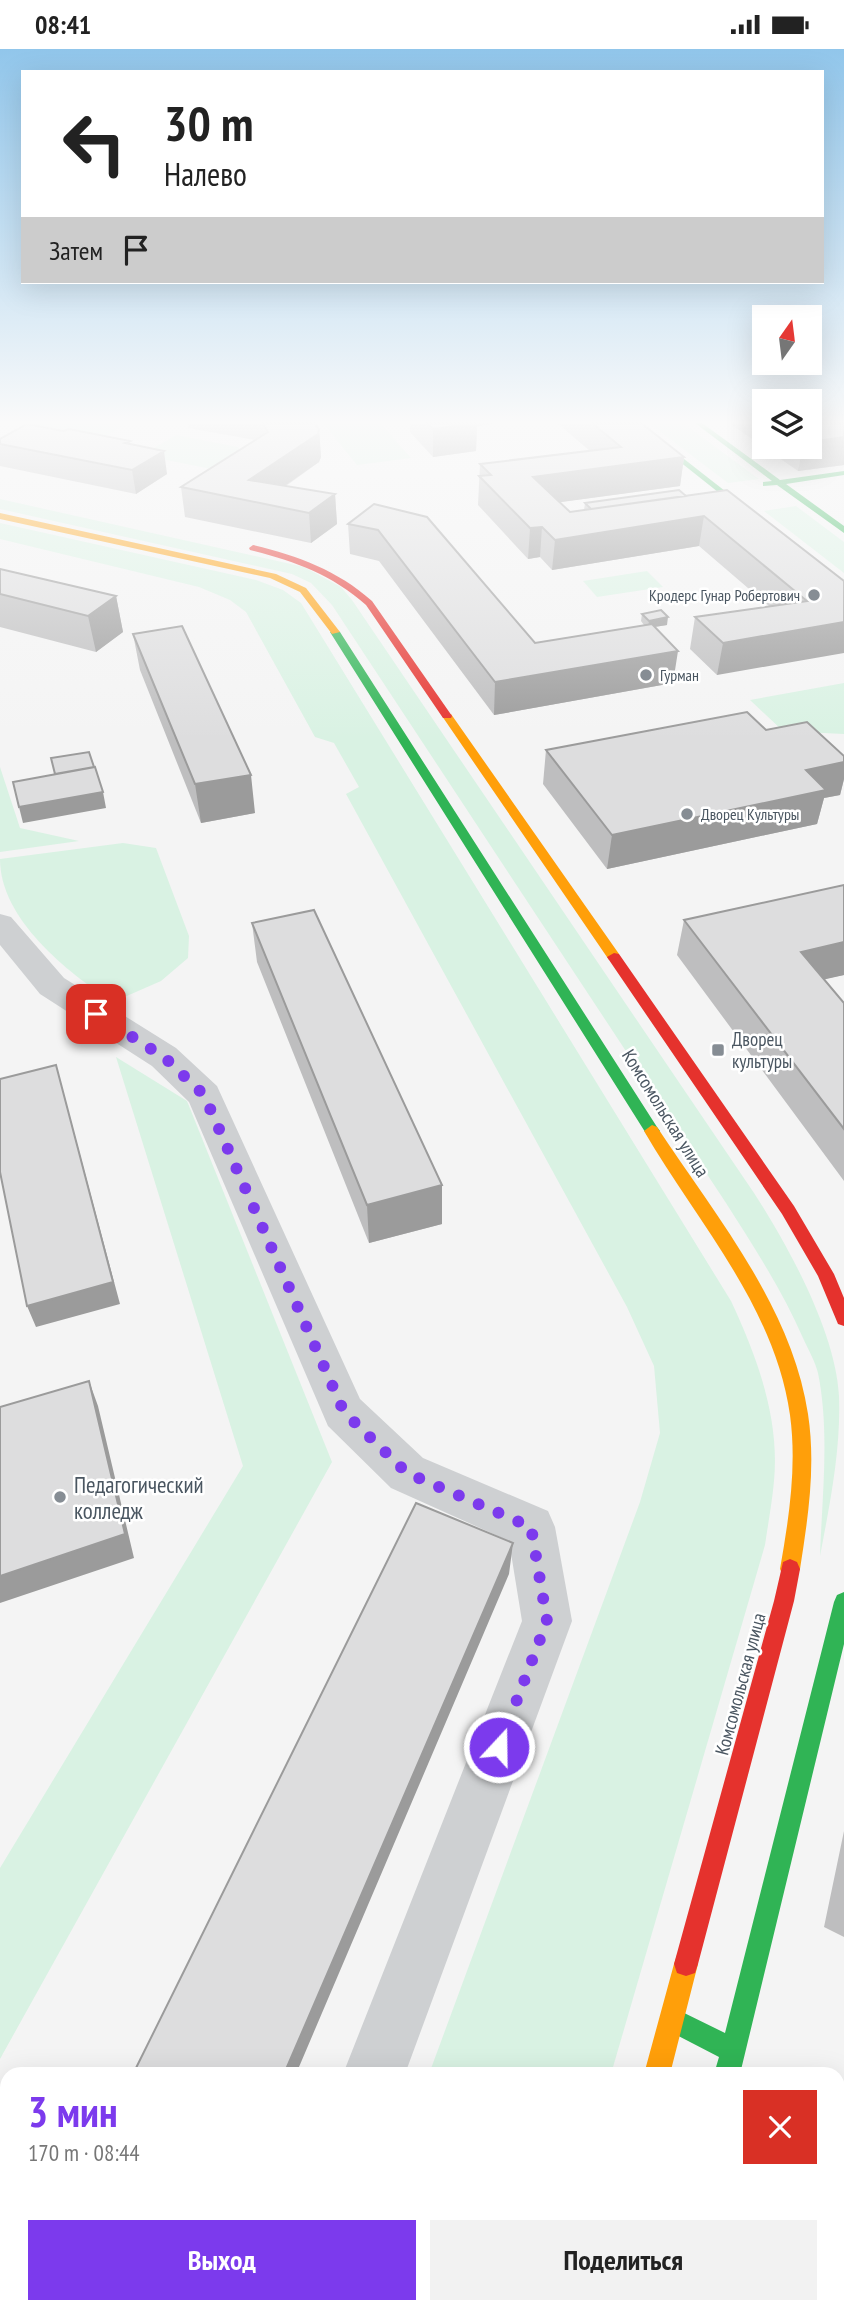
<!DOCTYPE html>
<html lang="ru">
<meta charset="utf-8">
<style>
:root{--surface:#fff;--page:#f2f2f2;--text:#222;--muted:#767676;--accent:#7c3aed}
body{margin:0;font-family:"PT Sans Narrow",sans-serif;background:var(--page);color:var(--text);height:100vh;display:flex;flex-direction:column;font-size:26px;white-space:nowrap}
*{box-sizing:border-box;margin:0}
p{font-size:23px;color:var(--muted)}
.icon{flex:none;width:38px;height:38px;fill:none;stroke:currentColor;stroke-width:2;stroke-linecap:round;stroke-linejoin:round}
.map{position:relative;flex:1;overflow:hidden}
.details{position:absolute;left:0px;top:2018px;width:845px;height:247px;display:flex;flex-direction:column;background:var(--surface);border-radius:21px 21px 0 0;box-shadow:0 7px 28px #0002}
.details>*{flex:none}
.guide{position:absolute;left:21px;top:21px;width:803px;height:214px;border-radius:0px;box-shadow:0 7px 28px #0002;background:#fff;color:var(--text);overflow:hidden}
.needle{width:46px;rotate:14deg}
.tools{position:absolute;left:752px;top:256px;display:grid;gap:14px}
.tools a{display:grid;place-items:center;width:70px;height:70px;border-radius:0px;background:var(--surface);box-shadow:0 7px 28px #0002;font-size:35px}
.pin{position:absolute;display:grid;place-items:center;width:60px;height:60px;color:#fff;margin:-30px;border-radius:14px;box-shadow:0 4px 10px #0006}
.me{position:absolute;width:77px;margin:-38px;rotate:21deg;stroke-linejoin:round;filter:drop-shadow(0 0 5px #0008)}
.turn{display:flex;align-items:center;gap:24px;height:147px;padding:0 28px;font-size:32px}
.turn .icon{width:91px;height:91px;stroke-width:2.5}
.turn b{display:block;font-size:49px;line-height:60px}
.then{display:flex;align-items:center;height:66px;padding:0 28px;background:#0003;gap:14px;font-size:26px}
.round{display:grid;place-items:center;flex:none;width:74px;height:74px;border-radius:0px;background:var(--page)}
.head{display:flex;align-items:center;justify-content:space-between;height:119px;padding:0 28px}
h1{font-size:42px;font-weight:700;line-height:52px;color:var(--accent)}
.cta{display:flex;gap:14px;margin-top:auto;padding:14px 28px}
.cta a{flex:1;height:80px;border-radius:0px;background:var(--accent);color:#fff;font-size:28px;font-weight:700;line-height:80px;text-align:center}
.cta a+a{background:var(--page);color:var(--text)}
.status{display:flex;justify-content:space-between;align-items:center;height:49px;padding:0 35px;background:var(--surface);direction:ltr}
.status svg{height:19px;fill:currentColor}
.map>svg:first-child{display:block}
.green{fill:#d9f2e3}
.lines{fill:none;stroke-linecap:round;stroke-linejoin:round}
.street{fill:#ced0d2;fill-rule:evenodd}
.fast{fill:#30b455;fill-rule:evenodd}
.slow{fill:#ff9f0a;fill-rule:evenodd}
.jam{fill:#e5322d;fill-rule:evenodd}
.wall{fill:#bebebf}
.shaded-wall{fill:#9b9b9b}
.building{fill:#ddddde;stroke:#9b9b9b;stroke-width:2}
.route{stroke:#7c3aed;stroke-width:12;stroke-dasharray:0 21.6}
.poi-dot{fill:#868d94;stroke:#fff;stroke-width:2.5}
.labels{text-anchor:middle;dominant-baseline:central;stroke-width:5;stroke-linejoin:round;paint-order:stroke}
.far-poi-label{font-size:16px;fill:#4a5661;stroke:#fff;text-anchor:start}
.poi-label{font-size:19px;fill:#4a5661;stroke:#fff;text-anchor:start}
.street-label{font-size:19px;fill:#4a5661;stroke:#fff}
.near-poi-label{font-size:23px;fill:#4a5661;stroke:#fff;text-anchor:start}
</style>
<div class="status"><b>08:41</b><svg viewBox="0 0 49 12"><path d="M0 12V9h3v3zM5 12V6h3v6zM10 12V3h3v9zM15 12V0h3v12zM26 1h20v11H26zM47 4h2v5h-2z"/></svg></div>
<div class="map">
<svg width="844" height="2264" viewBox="0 0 844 2264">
<rect width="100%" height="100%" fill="#f4f4f4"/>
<path class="green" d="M 31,374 L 110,374 L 125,376 L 90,396 L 16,381 Z
M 380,374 L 411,409 L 357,416 L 324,375 Z
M 649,374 L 683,374 L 759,430 L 728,434 Z
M 176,386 L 238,398 L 246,410 L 226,423 L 142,406 Z
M 0,450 L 304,518 L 341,538 L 352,551 L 754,1144 C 788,1196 836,1284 839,1347 C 841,1401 830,1454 820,1507 C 822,1447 830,1383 818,1324 C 815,1312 808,1300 803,1289 C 782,1241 754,1198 726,1154 L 332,556 L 311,534 L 292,525 L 0,460 Z
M 796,457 L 844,493 L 844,524 L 764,462 Z
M 0,474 L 256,531 L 283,541 L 301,554 L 731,1252 C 757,1308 780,1369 774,1432 C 772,1454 768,1475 765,1496 L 611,2025 L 429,2025 L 640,1453 L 660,1384 L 654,1317 L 627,1258 L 346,745 L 359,738 L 334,694 L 315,688 L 246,563 L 230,551 L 199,538 L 0,490 Z
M 647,522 L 663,538 L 597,548 L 583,532 Z
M 844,634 L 844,685 L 783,682 L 750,651 Z
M 0,718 L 20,779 L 79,792 L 0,803 Z
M 123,794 L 156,799 L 189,887 L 188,909 L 161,932 L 113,953 C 67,923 0,870 0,810 Z
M 116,1008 L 187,1052 L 332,1413 L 0,2010 L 0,1819 L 243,1417 Z
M 343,2258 L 543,2258 L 541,2264 L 341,2264 Z"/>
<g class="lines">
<path class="street" d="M 0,865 L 11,868 L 64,929 L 176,999 L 217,1037 L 360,1350 L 423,1409 L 548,1462 L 555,1478 L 572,1572 L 405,2025 L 343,2025 L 522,1572 L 509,1492 L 391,1439 L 328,1377 L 189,1053 L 152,1017 L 40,945 L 0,896 Z
M 250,2258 L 319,2258 L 317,2264 L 248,2264 Z"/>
<path class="fast" d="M 631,374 L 638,374 L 844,535 L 844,543 Z
M 695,374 L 702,374 L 780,431 L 844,422 L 844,426 L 786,435 L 844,477 L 844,484 L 777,436 L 763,437 L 763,433 L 772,432 Z
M 335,580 L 340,583 L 657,1078 L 660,1082 L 657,1086 L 647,1086 L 330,583 Z
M 844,1543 L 844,1595 L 740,2025 L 714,2025 L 719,2008 L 663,1979 L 660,1970 L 663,1961 L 672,1958 L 725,1984 L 834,1553 L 837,1546 Z
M 581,2258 L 609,2258 L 607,2264 L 579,2264 Z"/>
<path class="slow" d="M 0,464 L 276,525 L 306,539 L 340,583 L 332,585 L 300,543 L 270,529 L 0,470 Z
M 443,665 L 451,665 L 619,905 L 619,911 L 609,911 L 442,667 Z
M 652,1076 L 657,1078 C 715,1166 792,1258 808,1365 C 816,1417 808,1469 800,1520 L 797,1527 L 790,1530 L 783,1527 L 780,1520 C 789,1469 797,1417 790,1366 C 775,1258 697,1173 644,1082 Z
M 686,1903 L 695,1906 L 698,1915 L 670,2025 L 644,2025 L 674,1915 L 677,1906 Z
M 656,2258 L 684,2258 L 683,2264 L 655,2264 Z"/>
<path class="jam" d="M 253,496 C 298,507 337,521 372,552 L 452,667 L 451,669 L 443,669 L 366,556 C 331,525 294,512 250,501 L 249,499 Z
M 614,904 L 619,905 L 794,1157 L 834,1225 L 844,1249 L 844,1277 L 838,1275 L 818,1227 L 782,1165 L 607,908 Z
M 790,1510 L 797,1513 L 800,1520 L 794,1552 L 698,1915 L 695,1924 L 686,1927 L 677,1924 L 674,1915 L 774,1552 L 783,1513 Z"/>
</g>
<path class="wall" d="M 188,374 L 314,374 L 319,380 L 321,408 L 319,413 L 286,437 L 335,445 L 337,475 L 311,494 L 185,468 L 181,438 L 255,391 L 188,379 Z
M 410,374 L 497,374 L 477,377 L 476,402 L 433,408 L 410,383 Z
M 557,374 L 641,374 L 684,408 L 680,437 L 560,453 L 570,463 L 584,461 L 585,454 L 686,447 L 844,532 L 717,626 L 690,600 L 695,568 L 769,557 L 699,497 L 552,521 L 540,508 L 528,510 L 478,456 L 480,415 L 590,402 Z
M 729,374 L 765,374 L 765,397 L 810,397 L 844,374 L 844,416 L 798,422 Z
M 63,382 L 130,392 L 130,396 L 167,425 L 136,445 L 0,417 L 0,390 Z
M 374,455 L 535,594 L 644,576 L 641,572 L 642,565 L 667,576 L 654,578 L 673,634 L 494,666 L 379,512 L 350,505 L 348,475 Z
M 0,520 L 116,547 L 123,583 L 96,603 L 0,578 Z
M 133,585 L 255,764 L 201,774 L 140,621 Z
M 766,681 L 844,707 L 844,730 L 840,746 L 824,749 L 817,775 L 607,820 L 543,735 L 546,701 Z
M 684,871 L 844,926 L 824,930 L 844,954 L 844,1132 L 677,906 Z
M 252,874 L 442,1136 L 442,1175 L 369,1194 L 257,913 Z
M 844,1782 L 844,1888 L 824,1878 Z"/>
<path class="shaded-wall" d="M 454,374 L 497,374 L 477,377 L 476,402 L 433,408 L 433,380 Z
M 844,374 L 844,416 L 798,422 L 803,397 L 810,397 L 810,393 Z
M 319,380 L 321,408 L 319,413 L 260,454 L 249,431 Z
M 164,402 L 167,425 L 136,445 L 132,421 Z
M 684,408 L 680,437 L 532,457 L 533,428 Z
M 335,445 L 337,475 L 311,494 L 309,464 Z
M 704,467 L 699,497 L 552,521 L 555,491 Z
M 542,478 L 540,508 L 528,510 L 530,479 Z
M 116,547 L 123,583 L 96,603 L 88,567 Z
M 668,568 L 667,576 L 648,579 L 649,572 Z
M 844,573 L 844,604 L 717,626 L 723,594 Z
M 678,602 L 673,634 L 494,666 L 495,633 Z
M 844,713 L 844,730 L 840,746 L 824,749 L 817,775 L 607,820 L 612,786 L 806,721 Z
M 251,726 L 255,764 L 201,774 L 195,735 Z
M 103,743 L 106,759 L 23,774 L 19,758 Z
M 844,893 L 844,926 L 791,938 L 801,903 Z
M 56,1016 L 120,1255 L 36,1278 L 27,1257 Z
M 442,1136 L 442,1175 L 369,1194 L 367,1156 Z
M 89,1332 L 98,1357 L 134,1509 L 0,1554 L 0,1527 Z
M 513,1494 L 509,1525 L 296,2025 L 284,2025 Z
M 184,2258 L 197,2258 L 194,2264 L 181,2264 Z"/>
<path class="building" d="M 262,374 L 314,374 L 319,380 L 318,385 L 249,431 L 335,445 L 309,464 L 181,438 L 268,383 Z
M 427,374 L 477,374 L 433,380 Z
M 592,374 L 641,374 L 684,408 L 533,428 L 570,463 L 727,441 L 844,532 L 844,573 L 723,594 L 695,568 L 807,552 L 704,467 L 555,491 L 542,478 L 530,479 L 479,427 L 491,426 L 480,415 L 621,398 Z
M 810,374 L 844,374 L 844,388 L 810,393 Z
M 27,375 L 63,382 L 69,380 L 130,392 L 125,394 L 164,402 L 132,421 L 0,395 L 0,390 Z
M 679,441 L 686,447 L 591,460 L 585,454 Z
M 374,455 L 427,468 L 535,594 L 652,575 L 678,602 L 495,633 L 378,481 L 348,475 Z
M 0,520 L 116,547 L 88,567 L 0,545 Z
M 661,561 L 668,568 L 649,572 L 642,565 Z
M 182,577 L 251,726 L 195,735 L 133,585 Z
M 747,663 L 766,681 L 807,673 L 844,707 L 844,713 L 806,721 L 826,741 L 612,786 L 546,701 Z
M 89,703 L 94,718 L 55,725 L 51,709 Z
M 95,718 L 103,743 L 19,758 L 13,733 Z
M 844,836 L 844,893 L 801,903 L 844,954 L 844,1080 L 684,871 Z
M 314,861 L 442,1136 L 367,1156 L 252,874 Z
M 56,1016 L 113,1233 L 27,1257 L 0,1123 L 0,1030 Z
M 89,1332 L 125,1485 L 0,1527 L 0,1358 Z
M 416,1454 L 513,1494 L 284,2025 L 133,2025 Z
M 18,2258 L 184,2258 L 181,2264 L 15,2264 Z"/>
<linearGradient id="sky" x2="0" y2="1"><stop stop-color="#91c6eb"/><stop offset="0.54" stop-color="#fafafa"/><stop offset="1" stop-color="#fafafa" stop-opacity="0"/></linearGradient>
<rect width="844" height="691" fill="url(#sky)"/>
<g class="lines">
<path class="route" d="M 96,965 L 164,1008 L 204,1046 L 344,1363 L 407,1424 L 531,1478 L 547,1572 L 499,1698"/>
</g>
<g class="poi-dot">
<circle cx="814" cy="546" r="7"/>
<circle cx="646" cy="626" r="7"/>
<circle cx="687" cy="765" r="7"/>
<rect x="711" y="994" width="14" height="14" rx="3.5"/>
<circle cx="60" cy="1448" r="7"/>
</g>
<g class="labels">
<g class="far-poi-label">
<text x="800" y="546" text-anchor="end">Кродерс Гунар Робертович</text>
<text x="660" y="626">Гурман</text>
<text x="701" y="765">Дворец Культуры</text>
</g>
<g class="poi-label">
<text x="732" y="990">Дворец<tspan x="732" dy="22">культуры</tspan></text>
</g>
<g class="street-label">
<text transform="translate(666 1064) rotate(58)">Комсомольская улица</text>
<text transform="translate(740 1635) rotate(-75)">Комсомольская улица</text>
</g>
<g class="near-poi-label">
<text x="74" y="1435">Педагогический<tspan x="74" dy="26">колледж</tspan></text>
</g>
</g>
</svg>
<div class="tools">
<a><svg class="needle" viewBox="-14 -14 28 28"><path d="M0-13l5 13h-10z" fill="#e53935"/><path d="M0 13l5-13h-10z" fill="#767676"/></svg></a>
<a><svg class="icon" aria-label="layers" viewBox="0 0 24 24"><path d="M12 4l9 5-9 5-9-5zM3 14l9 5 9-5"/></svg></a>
</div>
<div class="pin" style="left:96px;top:965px;background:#d93025"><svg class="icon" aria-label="arrive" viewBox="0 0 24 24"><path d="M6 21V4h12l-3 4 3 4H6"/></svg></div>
<svg class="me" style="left:499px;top:1698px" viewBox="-20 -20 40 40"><circle r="17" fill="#7c3aed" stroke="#fff" stroke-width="3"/><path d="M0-11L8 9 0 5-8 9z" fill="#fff"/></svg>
<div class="guide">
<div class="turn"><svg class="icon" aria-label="left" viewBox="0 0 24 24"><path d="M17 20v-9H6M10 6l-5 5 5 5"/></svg><div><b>30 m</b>Налево</div></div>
<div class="then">Затем<svg class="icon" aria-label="arrive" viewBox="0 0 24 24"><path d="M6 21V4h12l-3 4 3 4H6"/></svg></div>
</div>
<section class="details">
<div class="head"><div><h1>3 мин</h1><p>170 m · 08:44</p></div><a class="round" style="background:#d93025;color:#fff"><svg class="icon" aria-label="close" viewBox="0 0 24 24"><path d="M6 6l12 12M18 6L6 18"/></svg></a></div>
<div class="cta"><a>Выход</a><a>Поделиться</a></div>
</section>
</div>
